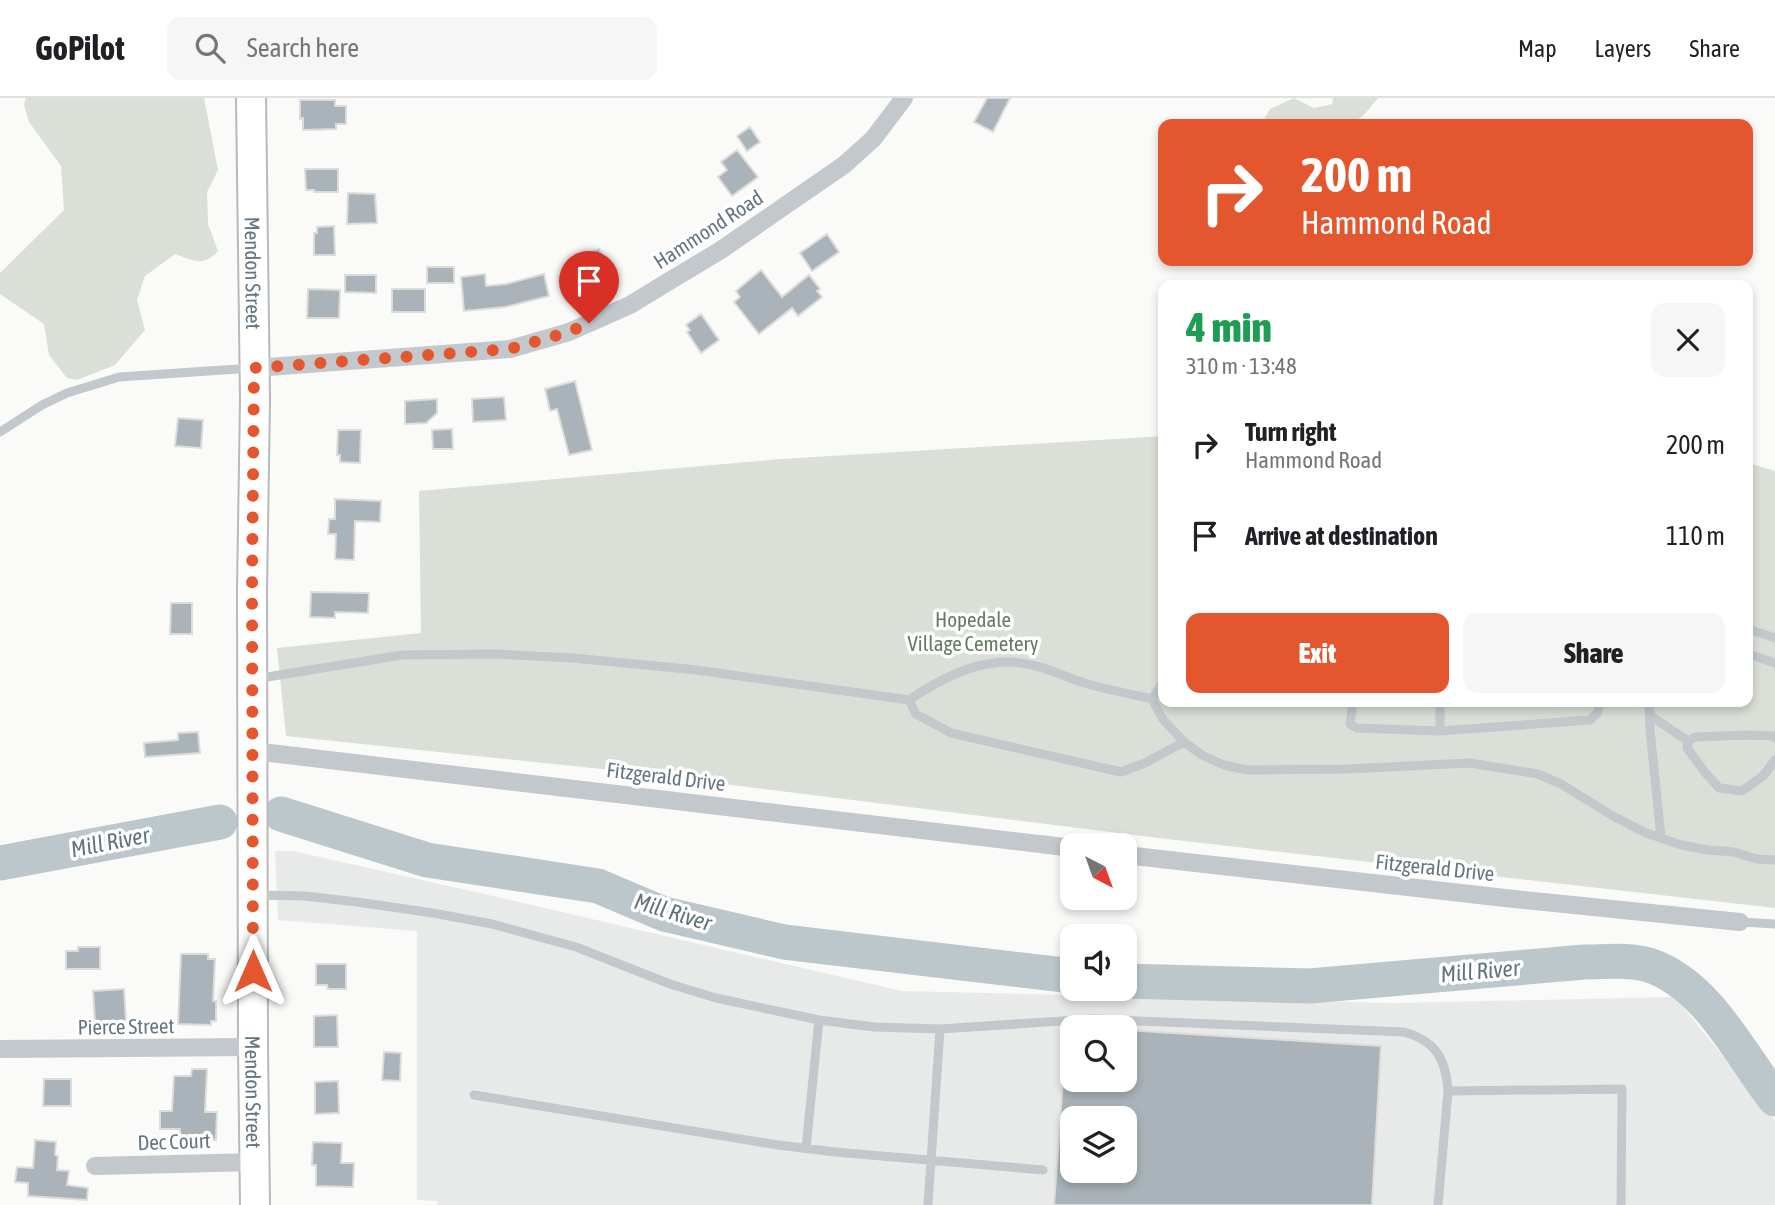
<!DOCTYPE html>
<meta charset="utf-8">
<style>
:root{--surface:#fff;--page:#f6f6f6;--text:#202124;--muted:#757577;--line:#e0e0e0;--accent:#e4572e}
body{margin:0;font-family:"Asap Condensed",sans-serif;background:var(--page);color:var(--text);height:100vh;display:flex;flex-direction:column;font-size:26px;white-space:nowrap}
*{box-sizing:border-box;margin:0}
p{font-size:23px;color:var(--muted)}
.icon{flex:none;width:38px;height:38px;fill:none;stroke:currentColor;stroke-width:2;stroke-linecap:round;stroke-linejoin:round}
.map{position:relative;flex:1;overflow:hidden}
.drawer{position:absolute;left:1158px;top:182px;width:595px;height:427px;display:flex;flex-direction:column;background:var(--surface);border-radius:14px;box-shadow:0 4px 10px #0003}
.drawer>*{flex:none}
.banner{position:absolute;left:1158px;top:21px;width:595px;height:147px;border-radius:14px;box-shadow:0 4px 10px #0003;background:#e4572e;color:#fff;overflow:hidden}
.needle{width:46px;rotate:139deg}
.fabs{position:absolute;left:1060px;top:735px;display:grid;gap:14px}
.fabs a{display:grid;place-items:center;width:77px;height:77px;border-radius:14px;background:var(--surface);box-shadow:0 4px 10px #0003;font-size:35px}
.pin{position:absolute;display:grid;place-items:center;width:60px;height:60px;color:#fff;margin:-72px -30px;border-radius:50% 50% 50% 0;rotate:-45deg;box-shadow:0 0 7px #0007}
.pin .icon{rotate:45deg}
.me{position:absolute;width:77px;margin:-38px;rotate:0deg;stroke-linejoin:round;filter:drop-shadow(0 0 5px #0008)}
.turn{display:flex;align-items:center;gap:24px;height:147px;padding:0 28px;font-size:32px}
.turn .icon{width:91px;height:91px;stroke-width:2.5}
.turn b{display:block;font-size:49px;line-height:60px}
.round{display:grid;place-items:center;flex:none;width:74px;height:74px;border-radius:14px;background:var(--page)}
.summary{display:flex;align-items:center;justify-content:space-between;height:119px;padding:0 28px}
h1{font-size:42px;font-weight:800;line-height:52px;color:#1e9e55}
.cta{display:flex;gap:14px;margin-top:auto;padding:14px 28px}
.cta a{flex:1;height:80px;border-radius:14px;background:var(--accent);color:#fff;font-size:28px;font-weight:800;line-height:80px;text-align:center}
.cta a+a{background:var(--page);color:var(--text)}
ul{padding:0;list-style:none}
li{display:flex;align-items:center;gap:21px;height:91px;padding:0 28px}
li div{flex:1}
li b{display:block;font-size:26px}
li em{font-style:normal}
header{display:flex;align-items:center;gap:42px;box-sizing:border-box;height:98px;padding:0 35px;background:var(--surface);border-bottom:2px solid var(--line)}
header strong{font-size:33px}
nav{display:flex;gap:38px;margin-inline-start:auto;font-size:24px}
.search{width:490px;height:63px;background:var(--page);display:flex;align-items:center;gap:18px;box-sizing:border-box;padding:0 24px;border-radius:14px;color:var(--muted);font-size:26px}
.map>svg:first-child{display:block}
.built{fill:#e8e9e9;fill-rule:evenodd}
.green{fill:#dadfd7}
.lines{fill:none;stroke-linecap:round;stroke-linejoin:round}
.river{stroke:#bbc7cb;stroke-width:35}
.building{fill:#aab3b9;stroke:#dcdcda;stroke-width:2;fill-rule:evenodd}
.primary-casing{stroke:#b5babe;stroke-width:32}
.lane{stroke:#c3c8cc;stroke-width:9}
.street{stroke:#c3c8cc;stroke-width:18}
.primary{stroke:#fff;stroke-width:28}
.route{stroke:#e4572e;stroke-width:12;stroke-dasharray:0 21.6}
.labels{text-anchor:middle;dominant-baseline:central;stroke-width:7;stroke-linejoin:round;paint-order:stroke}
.street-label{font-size:21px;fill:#657683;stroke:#fff}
.park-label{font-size:21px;fill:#687a64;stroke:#fff}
.water-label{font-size:23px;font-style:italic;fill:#60757c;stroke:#fff}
</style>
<header>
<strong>GoPilot</strong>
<div class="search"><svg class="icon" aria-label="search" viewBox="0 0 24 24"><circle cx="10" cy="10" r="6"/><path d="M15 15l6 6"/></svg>Search here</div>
<nav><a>Map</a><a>Layers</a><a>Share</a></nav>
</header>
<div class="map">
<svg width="1775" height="1107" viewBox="0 0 1775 1107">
<rect width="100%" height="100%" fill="#fafaf8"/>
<path class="built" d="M 275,753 L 293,753 L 458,790 L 902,893 L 1393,905 L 1675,899 L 1775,1022 L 1775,1107 L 438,1107 L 437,1103 L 417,1102 L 417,833 L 278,822 ZM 1073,929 L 1125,929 L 1125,982 L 1073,982 ZM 1073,1020 L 1125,1020 L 1125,1073 L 1073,1073 Z"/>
<path class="green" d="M 26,0 L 204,0 L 218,72 L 207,94 L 208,126 L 218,153 C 203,170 193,162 175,156 L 145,178 L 137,202 L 145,232 L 115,267 L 77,282 L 67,280 L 49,257 L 44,226 L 0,196 L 0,175 L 64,112 L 61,68 L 29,24 L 24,7 Z
M 1294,0 L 1314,10 L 1332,6 L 1333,0 L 1378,0 L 1364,17 L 1351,26 L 1261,26 L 1270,11 Z
M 1164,338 L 1164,604 L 1748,604 L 1748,365 L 1775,373 L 1775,810 L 1167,741 L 602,671 L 286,638 L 277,550 L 421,535 L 419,393 L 781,361 Z"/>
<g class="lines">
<path class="river" d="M 281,716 L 427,762 L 598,788 L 664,816 L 784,844 L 1073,878
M 0,765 L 220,724
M 1125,883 L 1310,888 L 1584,864 C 1605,864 1629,861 1649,867 C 1708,887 1739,955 1775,1001"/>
</g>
<path class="building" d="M 987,0 L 1010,0 L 993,34 L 974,24 Z
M 300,2 L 335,2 L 335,8 L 346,8 L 346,26 L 336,26 L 336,31 L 303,32 L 303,20 L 300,21 Z
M 750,29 L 760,44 L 747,53 L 737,38 Z
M 737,52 L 758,79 L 732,98 L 718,79 L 727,72 L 721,64 Z
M 305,71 L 338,71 L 338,94 L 314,94 L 314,92 L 306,92 Z
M 348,95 L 375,96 L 377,125 L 347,126 Z
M 334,128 L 335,157 L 314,157 L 314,135 L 317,135 L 317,129 Z
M 827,136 L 839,154 L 812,173 L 800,155 Z
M 599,151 L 609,173 L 586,183 L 585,179 L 578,182 L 571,163 Z
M 427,169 L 454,169 L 454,185 L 427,185 Z
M 761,172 L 782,199 L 809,177 L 820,191 L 817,193 L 822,199 L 798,218 L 792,210 L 759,236 L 734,204 L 740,199 L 736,193 Z
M 485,176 L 486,188 L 506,186 L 544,176 L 549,198 L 505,209 L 464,213 L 461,179 Z
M 345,177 L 376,177 L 376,195 L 345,194 Z
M 308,191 L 340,192 L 339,220 L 307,220 Z
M 392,191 L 425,191 L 425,214 L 392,214 Z
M 701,216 L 719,242 L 701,255 L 687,234 L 690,232 L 686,227 Z
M 575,283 L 592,352 L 569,357 L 557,311 L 550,313 L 545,291 Z
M 504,299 L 506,322 L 473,324 L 472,301 Z
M 437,301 L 437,315 L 426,325 L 405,326 L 405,303 Z
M 178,320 L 203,322 L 201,350 L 175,348 Z
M 452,331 L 453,351 L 433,351 L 432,332 Z
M 338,332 L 361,332 L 360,365 L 340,364 L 340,357 L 337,357 Z
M 335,401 L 381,403 L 380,424 L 355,423 L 354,462 L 335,461 L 336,436 L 328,436 L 329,421 L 335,421 Z
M 311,494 L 369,495 L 368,515 L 335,514 L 335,520 L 310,519 Z
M 171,505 L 192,505 L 192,536 L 170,536 Z
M 198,634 L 200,655 L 145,659 L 144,645 L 178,642 L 178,635 Z
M 78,849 L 100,849 L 100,871 L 66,871 L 66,853 L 78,853 Z
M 181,856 L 208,856 L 208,861 L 215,861 L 213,903 L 216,903 L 216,923 L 211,923 L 211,927 L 178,926 Z
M 316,866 L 346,866 L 346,891 L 328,891 L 327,887 L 316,887 Z
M 124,891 L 126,923 L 123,924 L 123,929 L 104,929 L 104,924 L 95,925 L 93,893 Z
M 337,917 L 338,949 L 314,949 L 314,918 Z
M 1125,932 L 1381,948 L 1372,1107 L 1054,1107 L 1063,982 L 1125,982 ZM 1073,1020 L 1125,1020 L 1125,1073 L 1073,1073 Z
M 384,954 L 401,955 L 400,983 L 382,982 Z
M 192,971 L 207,971 L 205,1014 L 217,1014 L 216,1042 L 179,1041 L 180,1031 L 160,1031 L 160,1013 L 172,1013 L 174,978 L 191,978 Z
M 44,981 L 71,981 L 71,1008 L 43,1008 Z
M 338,983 L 339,1015 L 315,1016 L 315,984 Z
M 35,1042 L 56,1044 L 55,1057 L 58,1058 L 57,1072 L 69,1073 L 67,1087 L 88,1090 L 87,1102 L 28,1098 L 28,1085 L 15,1084 L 17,1069 L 33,1070 Z
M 313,1044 L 342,1045 L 341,1065 L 354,1065 L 353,1089 L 316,1088 L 316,1067 L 312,1067 Z"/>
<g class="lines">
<g class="primary-casing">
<g id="primary">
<path id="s1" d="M 251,0 L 255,302 L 252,493 L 253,949 L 255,1107"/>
</g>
</g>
<path class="lane" d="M 0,334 L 42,307 L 67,295 L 119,279 L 253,270
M 1748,531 L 1775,540
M 1748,556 L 1775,565
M 255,581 L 402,557 L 495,556 L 573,560 L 697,572 L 909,602 C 945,578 987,556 1032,567 C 1051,571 1069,581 1088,586 C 1109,592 1131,596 1152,601 L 1164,583
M 1152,601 L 1162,620 L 1184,644
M 909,602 L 916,616 L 951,635 L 1121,674 L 1145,665 L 1184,644 L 1202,657 L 1224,667 L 1247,672 L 1347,671 L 1470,665 L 1538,676 L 1561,686 L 1613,718 L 1646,735 L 1661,740 L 1650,632 L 1649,604
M 1353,604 L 1350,626 L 1357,630 L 1440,633 L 1590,622 L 1598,614 L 1599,604
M 1651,618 L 1688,643
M 1440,633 L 1440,604
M 1775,640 L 1773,638 L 1750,637 L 1695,639 L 1688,643 L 1687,650 L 1704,673 L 1719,690 L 1742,693 L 1763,678 L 1775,662
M 1661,740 L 1681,747 L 1708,752 L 1734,754 L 1757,761 L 1775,762
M 255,797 L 305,798 L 357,804 L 433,815 L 492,826 L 576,849 L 670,886 L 716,900 L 819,922 L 874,929 L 940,931 L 1092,921 L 1404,934 C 1436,943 1446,961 1448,993 L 1438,1107
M 1740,824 L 1775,826
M 1448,993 L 1622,991 L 1621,1107
M 474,997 L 778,1047 L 835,1054 L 1043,1072
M 806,1050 L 819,922
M 928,1107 L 940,931"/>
<path class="street" d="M 255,270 L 510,251 L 569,234 L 630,207 L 671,182 L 721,152 L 844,67 L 873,41 L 904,0
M 253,653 L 1073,750
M 1125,757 L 1514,801 L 1740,824
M 0,951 L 253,949
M 95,1068 L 255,1064"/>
<use href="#primary" class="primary"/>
</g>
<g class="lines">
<path class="route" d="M 253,873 L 252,493 L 254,270 L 510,251 L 569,234 L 589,225"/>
</g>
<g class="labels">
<g class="street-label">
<text transform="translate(708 131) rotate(-33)">Hammond Road</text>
<text stroke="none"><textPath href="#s1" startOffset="175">Mendon Street</textPath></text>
<text transform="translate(666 678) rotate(7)">Fitzgerald Drive</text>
<text transform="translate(1435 769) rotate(6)">Fitzgerald Drive</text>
<text transform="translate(126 928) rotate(-1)">Pierce Street</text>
<text stroke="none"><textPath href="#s1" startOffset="994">Mendon Street</textPath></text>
<text transform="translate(174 1043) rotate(-2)">Dec Court</text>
</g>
<g class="park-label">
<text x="973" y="521">Hopedale<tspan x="973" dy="24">Village Cemetery</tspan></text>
</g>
<g class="water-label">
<text transform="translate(110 744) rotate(-11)">Mill River</text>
<text transform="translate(673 814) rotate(17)">Mill River</text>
<text transform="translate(1480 873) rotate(-5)">Mill River</text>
</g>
</g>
</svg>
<div class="fabs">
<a><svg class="needle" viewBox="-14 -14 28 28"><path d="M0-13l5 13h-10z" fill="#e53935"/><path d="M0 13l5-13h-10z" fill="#757577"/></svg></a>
<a><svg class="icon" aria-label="sound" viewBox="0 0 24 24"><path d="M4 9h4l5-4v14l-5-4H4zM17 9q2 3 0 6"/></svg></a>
<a><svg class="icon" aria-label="search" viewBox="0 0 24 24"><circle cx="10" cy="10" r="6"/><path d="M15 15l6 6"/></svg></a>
<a><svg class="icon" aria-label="layers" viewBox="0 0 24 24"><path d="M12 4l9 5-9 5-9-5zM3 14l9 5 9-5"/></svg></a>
</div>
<div class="pin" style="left:589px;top:225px;background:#d93025"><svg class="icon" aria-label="arrive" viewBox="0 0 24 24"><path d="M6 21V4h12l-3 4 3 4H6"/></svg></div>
<svg class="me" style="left:253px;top:873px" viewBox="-20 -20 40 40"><path d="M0-17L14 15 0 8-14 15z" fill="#e4572e" stroke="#fff" stroke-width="4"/></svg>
<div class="banner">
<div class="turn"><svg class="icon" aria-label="right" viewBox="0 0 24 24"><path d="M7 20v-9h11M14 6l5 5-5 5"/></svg><div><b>200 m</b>Hammond Road</div></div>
</div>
<section class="drawer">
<div class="summary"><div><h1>4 min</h1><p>310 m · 13:48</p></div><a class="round"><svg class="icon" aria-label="close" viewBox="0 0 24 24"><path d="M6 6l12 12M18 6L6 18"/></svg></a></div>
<ul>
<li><svg class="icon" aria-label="right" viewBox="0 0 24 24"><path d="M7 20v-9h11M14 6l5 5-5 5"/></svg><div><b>Turn right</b><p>Hammond Road</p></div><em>200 m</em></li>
<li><svg class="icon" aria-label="arrive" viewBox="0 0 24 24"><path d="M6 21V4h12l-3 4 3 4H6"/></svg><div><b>Arrive at destination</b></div><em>110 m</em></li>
</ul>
<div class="cta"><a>Exit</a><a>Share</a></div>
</section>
</div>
